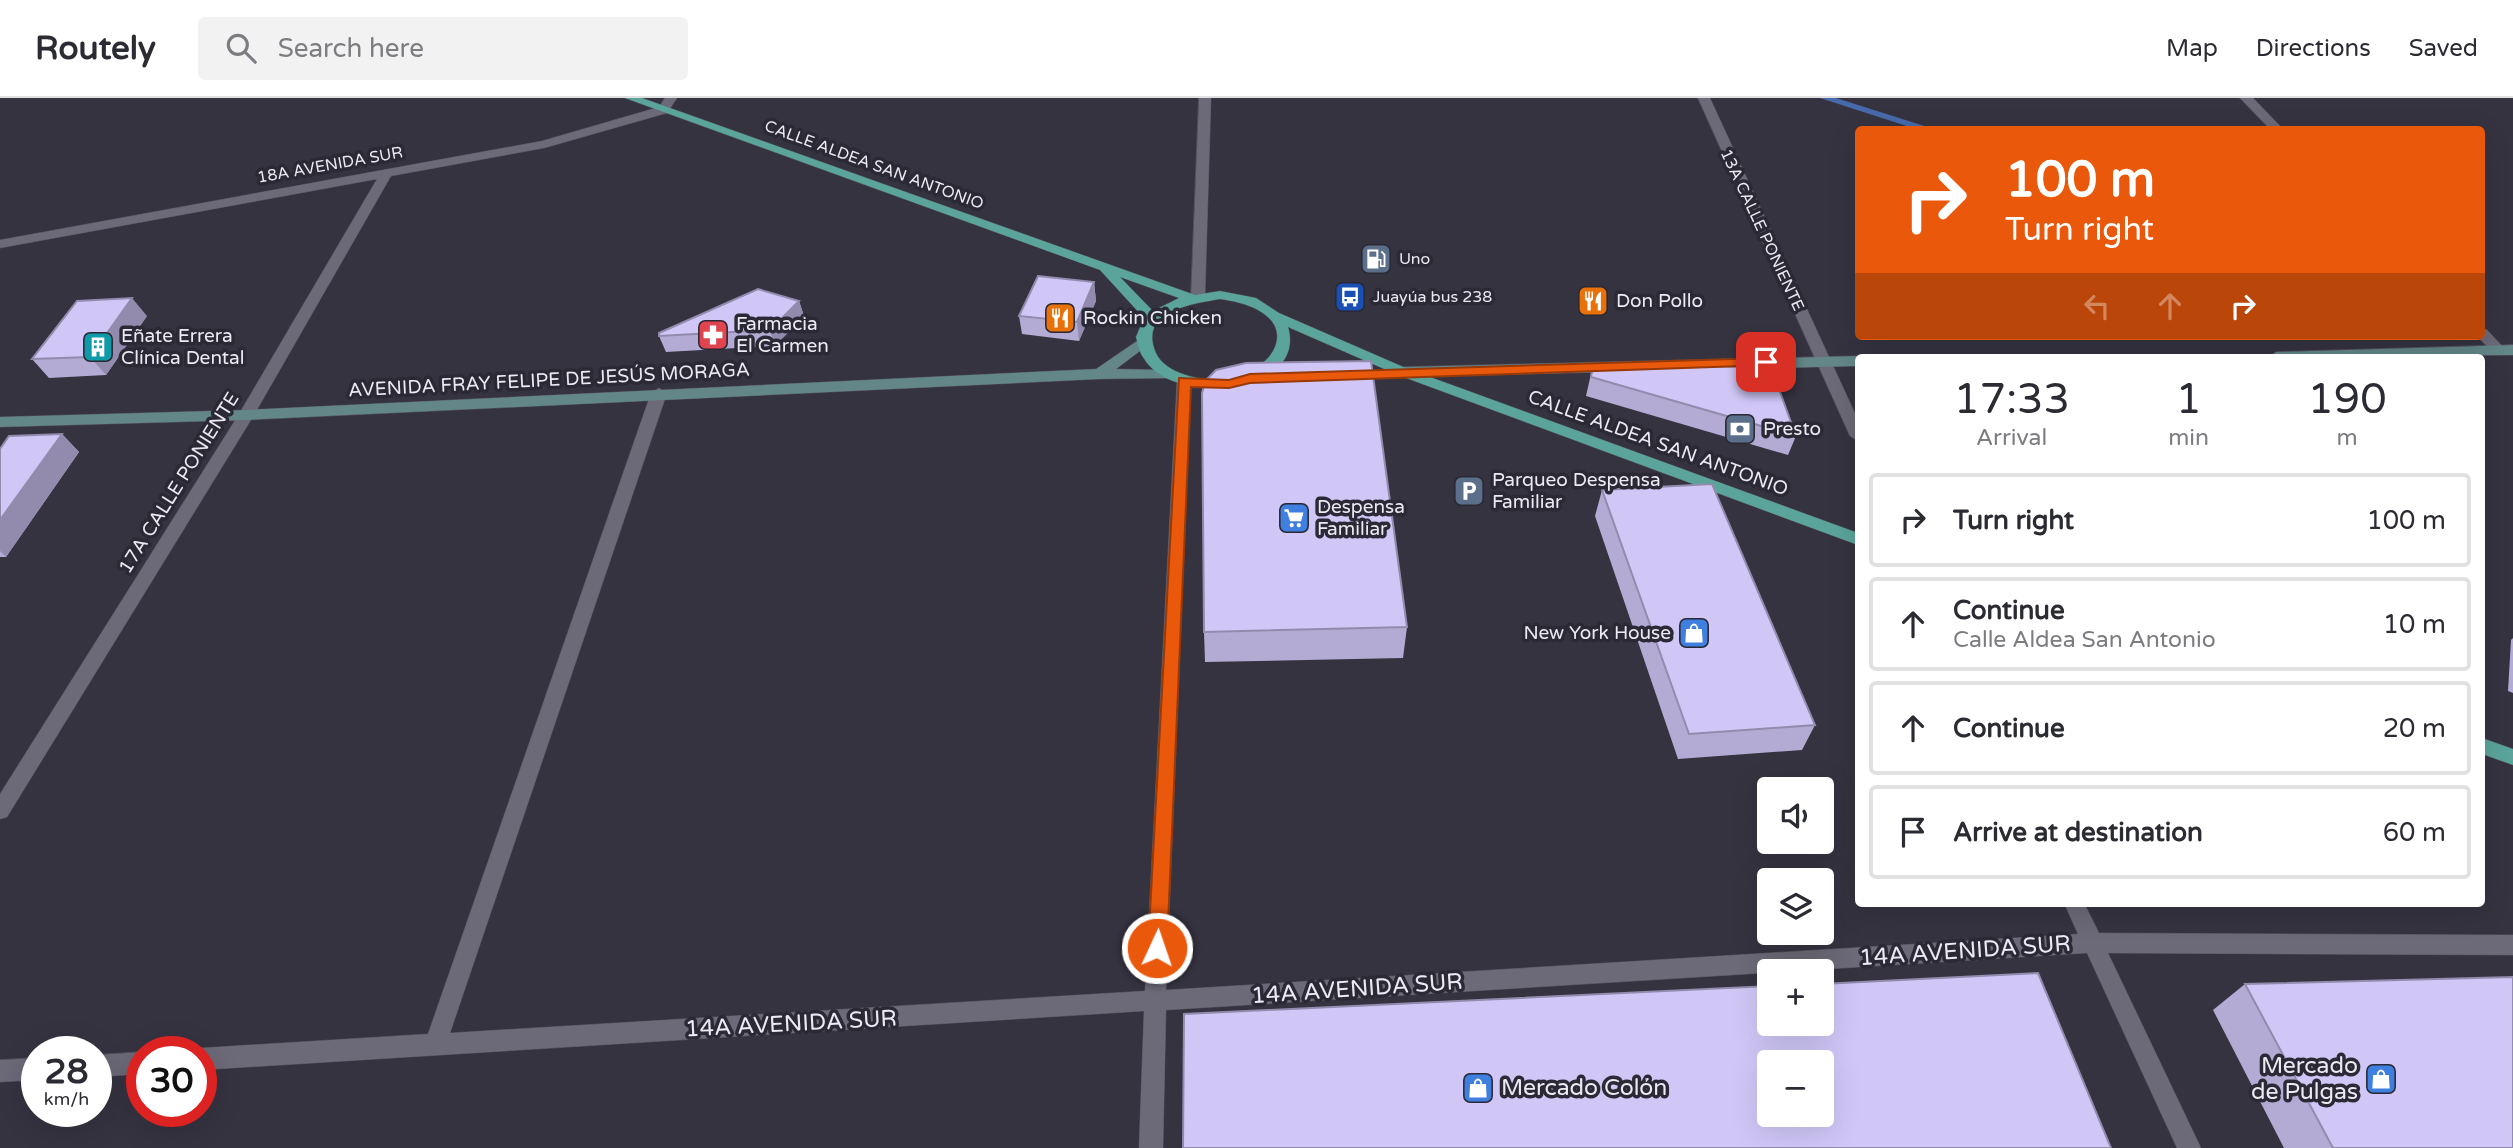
<!DOCTYPE html>
<meta charset="utf-8">
<style>
:root{--surface:#fff;--page:#f2f2f3;--text:#2b2b33;--muted:#7c7c81;--line:#e1e1e2}
body{margin:0;font-family:"Varela Round",sans-serif;background:var(--page);color:var(--text);height:100vh;display:flex;flex-direction:column;font-size:26px;white-space:nowrap}
*{box-sizing:border-box;margin:0}
p{font-size:23px;color:var(--muted)}
.icon{flex:none;width:38px;height:38px;fill:none;stroke:currentColor;stroke-width:2;stroke-linecap:round;stroke-linejoin:round}
.map{position:relative;flex:1;overflow:hidden}
.details{position:absolute;left:1855px;top:256px;width:630px;height:553px;display:flex;flex-direction:column;background:var(--surface);border-radius:7px;box-shadow:0 7px 28px #0002}
.details>*{flex:none}
.banner{position:absolute;left:1855px;top:28px;width:630px;height:214px;border-radius:7px;box-shadow:0 7px 28px #0002;background:#ea580c;color:#fff;overflow:hidden}
.fabs{position:absolute;left:1757px;top:679px;display:grid;gap:14px}
.fabs a{display:grid;place-items:center;width:77px;height:77px;border-radius:7px;background:var(--surface);box-shadow:0 7px 28px #0002;font-size:35px}
.speed{position:absolute;left:21px;top:938px;display:flex;gap:14px;font-size:35px;font-weight:700;text-align:center}
.speed>*{display:grid;place-content:center;width:91px;height:91px;border-radius:50%;background:var(--surface);box-shadow:0 7px 28px #0002;line-height:1}
.speed small{font-size:18px;font-weight:400}
.speed .limit{border:10px solid #d22;background:#fff;color:#111}
.pin{position:absolute;display:grid;place-items:center;width:60px;height:60px;color:#fff;margin:-30px;border-radius:14px;box-shadow:0 4px 10px #0006}
.me{position:absolute;width:77px;margin:-38px;rotate:3deg;stroke-linejoin:round;filter:drop-shadow(0 0 5px #0008)}
.turn{display:flex;align-items:center;gap:24px;height:147px;padding:0 35px;font-size:32px}
.turn .icon{width:91px;height:91px;stroke-width:2.5}
.turn b{display:block;font-size:49px;line-height:60px}
.lanes{display:flex;align-items:center;height:66px;padding:0 35px;background:#0003;justify-content:center;gap:35px;direction:ltr}
.lanes .off{opacity:.35}
.eta{display:flex;justify-content:space-evenly;align-items:center;height:119px;text-align:center}
.eta b{font-size:42px;font-weight:600;line-height:49px}
ul{padding:0;list-style:none}
li{display:flex;align-items:center;gap:21px;height:94px;margin:0 14px 10px;padding:0 21px;border:4px solid var(--line);border-radius:7px}
li div{flex:1}
li b{display:block;font-size:26px}
li em{font-style:normal}
header{display:flex;align-items:center;gap:42px;box-sizing:border-box;height:98px;padding:0 35px;background:var(--surface);border-bottom:2px solid var(--line)}
header strong{font-size:33px}
nav{display:flex;gap:38px;margin-inline-start:auto;font-size:24px}
.search{width:490px;height:63px;background:var(--page);display:flex;align-items:center;gap:18px;box-sizing:border-box;padding:0 24px;border-radius:7px;color:var(--muted);font-size:26px}
.map>svg:first-child{display:block}
.lines{fill:none;stroke-linecap:round;stroke-linejoin:round}
.stream{fill:#486aac;fill-rule:evenodd}
.street-casing{stroke:#53505b;stroke-width:1}
.secondary-casing{stroke:#53505b;stroke-width:1}
.primary-casing{stroke:#53505b;stroke-width:1}
.street{fill:#6c6978;fill-rule:evenodd}
.secondary{fill:#638689;fill-rule:evenodd}
.primary{fill:#5aa49b;fill-rule:evenodd}
.wall{fill:#b3abd4}
.shaded-wall{fill:#928bad}
.building{fill:#d0c7f7;stroke:#928bad;stroke-width:2;fill-rule:evenodd}
.route{fill:#ea580c;stroke:#983908;stroke-width:2}
.labels{text-anchor:middle;dominant-baseline:central;stroke-width:7;stroke-linejoin:round;paint-order:stroke}
.far-street-label{font-size:16px;fill:#ebe9f2;stroke:#2b2935}
.far-poi-label{font-size:16px;fill:#ebe9f2;stroke:#2b2935;text-anchor:start}
.poi-label{font-size:19px;fill:#ebe9f2;stroke:#2b2935;text-anchor:start}
.street-label{font-size:19px;fill:#ebe9f2;stroke:#2b2935}
.near-street-label{font-size:23px;fill:#ebe9f2;stroke:#2b2935}
.near-poi-label{font-size:23px;fill:#ebe9f2;stroke:#2b2935;text-anchor:end}
</style>
<header>
<strong>Routely</strong>
<div class="search"><svg class="icon" aria-label="search" viewBox="0 0 24 24"><circle cx="10" cy="10" r="6"/><path d="M15 15l6 6"/></svg>Search here</div>
<nav><a>Map</a><a>Directions</a><a>Saved</a></nav>
</header>
<div class="map">
<svg width="2513" height="1050" viewBox="0 0 2513 1050">
<rect width="100%" height="100%" fill="#353340"/>
<g class="lines">
<path class="stream" d="M 1820,0 L 1836,0 L 1937,32 L 1919,32 Z"/>
<g class="street-casing">
<path id="street" d="M 665,0 L 677,0 L 667,15 L 544,50 L 391,78 L 254,317 L 7,719 L 0,721 L 0,696 L 239,316 L 377,81 L 0,150 L 0,142 L 542,43 L 659,9 Z
M 1199,0 L 1211,0 L 1205,198 L 1198,202 L 1191,198 Z
M 1698,0 L 1710,0 L 1858,322 L 1858,343 L 1850,338 Z
M 2240,0 L 2253,0 L 2284,32 L 2271,32 Z
M 2482,230 L 2487,232 L 2504,250 L 2506,253 L 2504,256 L 2494,256 L 2477,238 L 2482,238 Z
M 1184,278 L 1191,283 L 1166,892 L 2078,836 L 2064,805 L 2084,805 L 2099,835 L 2513,837 L 2513,857 L 2108,855 L 2201,1050 L 2177,1050 L 2087,855 L 1166,912 L 1163,1050 L 1139,1050 L 1144,913 L 201,972 L 201,954 L 193,954 L 201,950 L 428,936 L 651,295 L 659,290 L 667,295 L 450,935 L 1145,893 L 1177,283 Z
M 142,954 L 142,976 L 96,979 L 96,957 Z
M 37,960 L 37,982 L 0,984 L 0,962 Z"/>
</g>
<g class="secondary-casing">
<path id="secondary" d="M 1143,239 L 1148,241 L 1150,244 L 1148,247 L 1116,271 L 1169,272 L 1174,274 L 1176,277 L 1174,280 L 1100,281 L 246,322 L 0,329 L 0,319 L 246,312 L 1096,271 Z
M 2513,247 L 2513,257 L 2269,259 L 2276,254 Z
M 1858,258 L 1861,259 L 1858,268 L 1403,279 L 1396,274 L 1403,269 Z"/>
</g>
<g class="primary-casing">
<path id="primary" d="M 625,0 L 642,0 L 1195,197 L 1220,193 L 1256,200 L 1279,215 L 1408,271 L 1858,435 L 1858,447 L 1398,277 L 1288,229 C 1308,296 1172,311 1143,259 C 1139,254 1138,245 1136,239 L 1144,220 L 1100,172 ZM 1120,179 L 1179,200 L 1153,213 ZM 1220,201 C 1331,216 1260,306 1180,275 C 1169,271 1157,262 1154,250 C 1142,212 1193,206 1220,201 Z
M 2482,640 L 2513,651 L 2513,667 L 2482,656 Z"/>
</g>
<use href="#street" class="street"/>
<use href="#secondary" class="secondary"/>
<use href="#primary" class="primary"/>
</g>
<path class="wall" d="M 1094,184 L 1096,203 L 1079,243 L 1022,236 L 1019,218 Z
M 799,203 L 804,218 L 775,248 L 666,254 L 659,238 Z
M 147,218 L 106,277 L 49,280 L 32,261 Z
M 1593,267 L 1796,338 L 1788,357 L 1586,298 Z
M 62,336 L 79,354 L 6,459 L 0,459 L 0,351 Z
M 1602,392 L 1815,627 L 1802,652 L 1678,661 L 1595,418 Z
M 1407,529 L 1403,560 L 1205,564 L 1204,534 Z
M 2513,540 L 2513,595 L 2508,593 L 2511,542 Z
M 2245,886 L 2513,1050 L 2284,1050 L 2213,912 Z"/>
<path class="shaded-wall" d="M 1094,184 L 1096,203 L 1079,243 L 1077,224 Z
M 132,200 L 147,218 L 106,277 L 90,259 Z
M 799,203 L 804,218 L 775,248 L 770,232 Z
M 62,336 L 79,354 L 6,459 L 0,453 L 0,422 Z"/>
<path class="building" d="M 1038,178 L 1094,184 L 1077,224 L 1019,218 Z
M 758,191 L 799,203 L 770,232 L 659,238 L 659,235 Z
M 132,200 L 90,259 L 32,261 L 77,203 Z
M 1371,263 L 1407,529 L 1204,534 L 1202,295 L 1206,282 L 1216,272 L 1246,265 Z
M 1593,267 L 1771,269 L 1796,338 L 1591,279 Z
M 62,336 L 0,422 L 0,351 L 9,338 Z
M 1712,386 L 1815,627 L 1689,636 L 1602,392 Z
M 2038,875 L 2111,1050 L 1183,1050 L 1184,916 L 1769,888 L 1769,926 L 1822,926 L 1822,886 ZM 1769,964 L 1822,964 L 1822,1017 L 1769,1017 Z
M 2513,879 L 2513,1050 L 2333,1050 L 2245,886 Z"/>
<path class="route" d="M 1766,260 L 1773,264 L 1771,267 L 1250,285 L 1229,290 L 1191,289 L 1167,850 L 1164,856 L 1157,859 L 1151,856 L 1148,850 L 1179,280 L 1229,282 L 1250,276 Z"/>
<defs>
<g id="fuel-square" transform="scale(1.575)"><rect x="-9" y="-9" width="18" height="18" rx="4" fill="#5c6f8a" stroke="#2b2935"/><path d="M-5.5-6h7V0h2V4h1.3V-2.5L3-4.5l.8-.8L6-3V5H2.5V1h-1V6h-7ZM-4.2-4.7v3.2H.2V-4.7Z" fill="#fff"/></g>
<g id="bus-square" transform="scale(1.575)"><rect x="-9" y="-9" width="18" height="18" rx="4" fill="#1a4fb4" stroke="#2b2935"/><path d="M-5-6H5V4H4V6H2V4H-2V6H-4V4H-5ZM-3.5-4V0h7V-4ZM-3.5 1.2v1.5H-2V1.2ZM2 1.2v1.5H3.5V1.2Z" fill="#fff"/></g>
<g id="restaurant-square" transform="scale(1.575)"><rect x="-9" y="-9" width="18" height="18" rx="4" fill="#e8710a" stroke="#2b2935"/><path d="M-5-6h1v4h1v-4h1v4h1v-4h1v5L-1.5 .5V6h-2V.5L-5-1ZM5-6V6H3V1.5H1.5Q1.5-4 5-6Z" fill="#fff"/></g>
<g id="pharmacy-square" transform="scale(1.575)"><rect x="-9" y="-9" width="18" height="18" rx="4" fill="#e0444e" stroke="#2b2935"/><path d="M-2-6h4v4h4v4h-4v4h-4v-4h-4v-4h4Z" fill="#fff"/></g>
<g id="building-square" transform="scale(1.575)"><rect x="-9" y="-9" width="18" height="18" rx="4" fill="#0f9aa8" stroke="#2b2935"/><path d="M-4-6H4V6H1V3H-1V6H-4ZM-2.5-4.3h1.7v1.8h-1.7ZM.8-4.3h1.7v1.8H.8ZM-2.5-1h1.7V.8h-1.7ZM.8-1h1.7V.8H.8Z" fill="#fff"/></g>
<g id="bank-square" transform="scale(1.575)"><rect x="-9" y="-9" width="18" height="18" rx="4" fill="#5c6f8a" stroke="#2b2935"/><path d="M-6-4H6V4H-6ZM0-2.3a2.3 2.3 0 1 0 0 4.6a2.3 2.3 0 1 0 0-4.6Z" fill="#fff"/></g>
<g id="parking-square" transform="scale(1.575)"><rect x="-9" y="-9" width="18" height="18" rx="4" fill="#5c6f8a" stroke="#2b2935"/><path d="M-3.5-5.5H1a3.5 3.5 0 0 1 0 7H-1V5.5H-3.5ZM-1-3.4V-.6H.8a1.4 1.4 0 0 0 0-2.8Z" fill="#fff"/></g>
<g id="supermarket-square" transform="scale(1.575)"><rect x="-9" y="-9" width="18" height="18" rx="4" fill="#3f7fe0" stroke="#2b2935"/><path d="M-6-5.5h2.5l.6 2H6L4.5 2H-2.5L-4.4-4H-6ZM-1.5 3.2a1.3 1.3 0 1 0 .1 0ZM3 3.2a1.3 1.3 0 1 0 .1 0Z" fill="#fff"/></g>
<g id="shop-square" transform="scale(1.575)"><rect x="-9" y="-9" width="18" height="18" rx="4" fill="#3f7fe0" stroke="#2b2935"/><path d="M-5-2.5h2.3a2.7 3.5 0 0 1 5.4 0H5L5.5 6h-11ZM-1.5-2.5h3a1.5 2.3 0 0 0-3 0Z" fill="#fff"/></g>
</defs>
<g fill-rule="evenodd">
<use href="#fuel-square" x="1376" y="161"/>
<use href="#bus-square" x="1350" y="199"/>
<use href="#restaurant-square" x="1593" y="203"/>
<use href="#restaurant-square" x="1060" y="220"/>
<use href="#pharmacy-square" x="713" y="237"/>
<use href="#building-square" x="98" y="249"/>
<use href="#bank-square" x="1740" y="331"/>
<use href="#parking-square" x="1469" y="393"/>
<use href="#supermarket-square" x="1294" y="420"/>
<use href="#shop-square" x="1694" y="535"/>
<use href="#shop-square" x="2381" y="981"/>
<use href="#shop-square" x="1478" y="990"/>
</g>
<g class="labels">
<g class="far-street-label">
<text transform="translate(330 67) rotate(-10)">18A AVENIDA SUR</text>
<text transform="translate(874 67) rotate(20)">CALLE ALDEA SAN ANTONIO</text>
<text transform="translate(1762 132) rotate(65)">13A CALLE PONIENTE</text>
</g>
<g class="far-poi-label">
<text x="1399" y="161">Uno</text>
<text x="1373" y="199">Juayúa bus 238</text>
</g>
<g class="poi-label">
<text x="1616" y="203">Don Pollo</text>
<text x="1083" y="220">Rockin Chicken</text>
<text x="736" y="226">Farmacia<tspan x="736" dy="22">El Carmen</tspan></text>
<text x="121" y="238">Eñate Errera<tspan x="121" dy="22">Clínica Dental</tspan></text>
<text x="1763" y="331">Presto</text>
<text x="1492" y="382">Parqueo Despensa<tspan x="1492" dy="22">Familiar</tspan></text>
<text x="1317" y="409">Despensa<tspan x="1317" dy="22">Familiar</tspan></text>
<text x="1671" y="535" text-anchor="end">New York House</text>
</g>
<g class="street-label">
<text transform="translate(549 282) rotate(-3)">AVENIDA FRAY FELIPE DE JESÚS MORAGA</text>
<text transform="translate(1658 345) rotate(20)">CALLE ALDEA SAN ANTONIO</text>
<text transform="translate(179 385) rotate(-58)">17A CALLE PONIENTE</text>
</g>
<g class="near-street-label">
<text transform="translate(1965 853) rotate(-4)">14A AVENIDA SUR</text>
<text transform="translate(1357 891) rotate(-4)">14A AVENIDA SUR</text>
<text transform="translate(791 926) rotate(-3)">14A AVENIDA SUR</text>
</g>
<g class="near-poi-label">
<text x="2358" y="968">Mercado<tspan x="2358" dy="26">de Pulgas</tspan></text>
<text x="1501" y="990" text-anchor="start">Mercado Colón</text>
</g>
</g>
</svg>
<div class="fabs">
<a><svg class="icon" aria-label="sound" viewBox="0 0 24 24"><path d="M4 9h4l5-4v14l-5-4H4zM17 9q2 3 0 6"/></svg></a>
<a><svg class="icon" aria-label="layers" viewBox="0 0 24 24"><path d="M12 4l9 5-9 5-9-5zM3 14l9 5 9-5"/></svg></a>
<a>+</a>
<a>−</a>
</div>
<div class="speed"><div>28<small>km/h</small></div><div class="limit">30</div></div>
<div class="pin" style="left:1766px;top:264px;background:#d93025"><svg class="icon" aria-label="arrive" viewBox="0 0 24 24"><path d="M6 21V4h12l-3 4 3 4H6"/></svg></div>
<svg class="me" style="left:1157px;top:850px" viewBox="-20 -20 40 40"><circle r="17" fill="#ea580c" stroke="#fff" stroke-width="3"/><path d="M0-11L8 9 0 5-8 9z" fill="#fff"/></svg>
<div class="banner">
<div class="turn"><svg class="icon" aria-label="right" viewBox="0 0 24 24"><path d="M7 20v-9h11M14 6l5 5-5 5"/></svg><div><b>100 m</b>Turn right</div></div>
<div class="lanes"><svg class="icon off" aria-label="left" viewBox="0 0 24 24"><path d="M17 20v-9H6M10 6l-5 5 5 5"/></svg><svg class="icon off" aria-label="ahead" viewBox="0 0 24 24"><path d="M12 20V5M6 11l6-6 6 6"/></svg><svg class="icon" aria-label="right" viewBox="0 0 24 24"><path d="M7 20v-9h11M14 6l5 5-5 5"/></svg></div>
</div>
<section class="details">
<div class="eta">
<div><b>17:33</b><p>Arrival</p></div>
<div><b>1</b><p>min</p></div>
<div><b>190</b><p>m</p></div>
</div>
<ul>
<li><svg class="icon" aria-label="right" viewBox="0 0 24 24"><path d="M7 20v-9h11M14 6l5 5-5 5"/></svg><div><b>Turn right</b></div><em>100 m</em></li>
<li><svg class="icon" aria-label="ahead" viewBox="0 0 24 24"><path d="M12 20V5M6 11l6-6 6 6"/></svg><div><b>Continue</b><p>Calle Aldea San Antonio</p></div><em>10 m</em></li>
<li><svg class="icon" aria-label="ahead" viewBox="0 0 24 24"><path d="M12 20V5M6 11l6-6 6 6"/></svg><div><b>Continue</b></div><em>20 m</em></li>
<li><svg class="icon" aria-label="arrive" viewBox="0 0 24 24"><path d="M6 21V4h12l-3 4 3 4H6"/></svg><div><b>Arrive at destination</b></div><em>60 m</em></li>
</ul>
</section>
</div>
